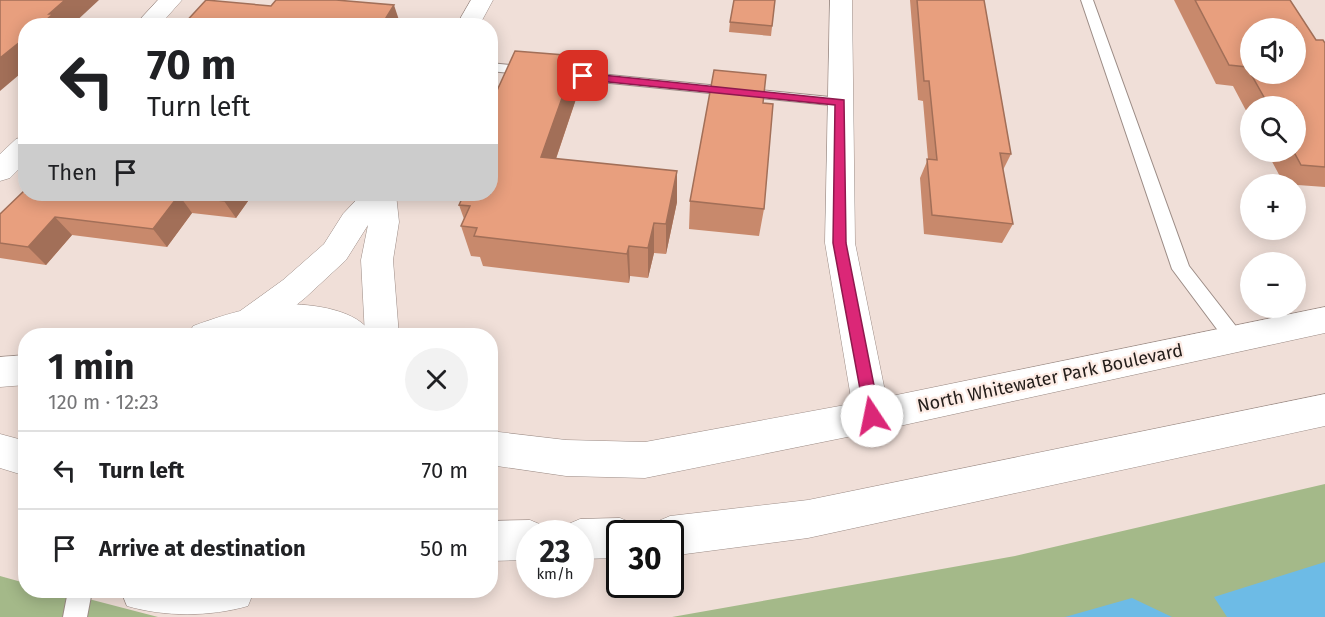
<!DOCTYPE html>
<meta charset="utf-8">
<style>
:root{--surface:#fff;--page:#f2f2f2;--text:#202124;--muted:#757577;--line:#e0e0e0}
body{margin:0;font-family:"Fira Sans",sans-serif;background:var(--page);color:var(--text);height:100vh;display:flex;flex-direction:column;font-size:22px;white-space:nowrap}
*{box-sizing:border-box;margin:0}
p{font-size:20px;color:var(--muted)}
.icon{flex:none;width:33px;height:33px;fill:none;stroke:currentColor;stroke-width:2;stroke-linecap:round;stroke-linejoin:round}
.map{position:relative;flex:1;overflow:hidden}
.drawer{position:absolute;left:18px;top:328px;width:480px;height:270px;display:flex;flex-direction:column;background:var(--surface);border-radius:24px;box-shadow:0 3px 15px #0003}
.drawer>*{flex:none}
.banner{position:absolute;left:18px;top:18px;width:480px;height:183px;border-radius:24px;box-shadow:0 3px 15px #0003;background:#fff;color:var(--text);overflow:hidden}
.tools{position:absolute;left:1240px;top:18px;display:grid;gap:12px}
.tools a{display:grid;place-items:center;width:66px;height:66px;border-radius:50%;background:var(--surface);box-shadow:0 3px 15px #0003;font-size:30px}
.speed{position:absolute;left:516px;top:520px;display:flex;gap:12px;font-size:30px;font-weight:700;text-align:center}
.speed>*{display:grid;place-content:center;width:78px;height:78px;border-radius:50%;background:var(--surface);box-shadow:0 3px 15px #0003;line-height:1}
.speed small{font-size:15px;font-weight:400}
.speed .limit{border:3px solid #111;border-radius:9px;background:#fff;color:#111}
.pin{position:absolute;display:grid;place-items:center;width:51px;height:51px;color:#fff;margin:-26px;border-radius:12px;box-shadow:0 3px 9px #0006}
.me{position:absolute;width:66px;margin:-33px;rotate:349deg;stroke-linejoin:round;filter:drop-shadow(0 0 4px #0008)}
.turn{display:flex;align-items:center;gap:21px;height:126px;padding:0 30px;font-size:27px}
.turn .icon{width:78px;height:78px;stroke-width:2.5}
.turn b{display:block;font-size:42px;line-height:51px}
.then{display:flex;align-items:center;height:57px;padding:0 30px;background:#0003;gap:12px;font-size:22px}
.round{display:grid;place-items:center;flex:none;width:63px;height:63px;border-radius:32px;background:var(--page)}
.overview{display:flex;align-items:center;justify-content:space-between;height:102px;padding:0 30px}
h1{font-size:36px;font-weight:700;line-height:45px}
ul{padding:0;list-style:none}
li{display:flex;align-items:center;gap:18px;height:78px;padding:0 30px;border-top:2px solid var(--line)}
li div{flex:1}
li b{display:block;font-size:22px}
li em{font-style:normal}
.map>svg:first-child{display:block}
.green{fill:#a4b989}
.water{fill:#6dbbe6}
.lines{fill:none;stroke-linecap:round;stroke-linejoin:round}
.service-casing{stroke:#9c8c86;stroke-width:2}
.minor-casing{stroke:#9c8c86;stroke-width:1}
.tertiary-casing{stroke:#9c8c86;stroke-width:1}
.service{fill:#fff;fill-rule:evenodd}
.minor{fill:#fff;fill-rule:evenodd}
.tertiary{fill:#fff;fill-rule:evenodd}
.wall{fill:#c8896c}
.shaded-wall{fill:#a26f58}
.building{fill:#e89f7e;stroke:#a26f58;stroke-width:1.5;fill-rule:evenodd}
.route{fill:#db2777;stroke:#8e194d;stroke-width:1.5}
.labels{text-anchor:middle;dominant-baseline:central;stroke-width:4.5;stroke-linejoin:round;paint-order:stroke}
.street-label{font-size:18px;fill:#231d1a;stroke:#fdece5}
</style>
<div class="map">
<svg width="1325" height="617" viewBox="0 0 1325 617">
<rect width="100%" height="100%" fill="#f0dfd8"/>
<path class="green" d="M 1325,484 L 1325,617 L 672,617 L 1015,556 Z
M 0,576 L 25,583 L 26,591 L 58,591 L 158,617 L 0,617 Z"/>
<path class="water" d="M 1325,562 L 1325,617 L 1227,617 L 1214,597 Z
M 1132,598 L 1172,617 L 1065,617 Z"/>
<g class="lines">
<g class="service-casing">
<path id="service" d="M 1081,0 L 1093,0 L 1189,266 L 1242,334 L 1244,339 L 1242,344 L 1235,347 L 1228,344 L 1172,269 Z
M 490,63 L 840,98 L 847,102 L 840,106 L 490,71 Z
M 68,591 L 92,591 L 87,617 L 63,617 Z"/>
</g>
<g class="minor-casing">
<path id="minor" d="M 158,0 L 182,0 L 159,26 L 134,26 Z
M 471,0 L 493,0 L 479,26 L 456,26 Z
M 830,0 L 852,0 L 855,243 L 890,416 L 885,427 L 872,432 L 859,427 L 854,416 L 825,243 Z
M 26,136 L 26,162 L 10,178 L 0,181 L 0,154 L 16,139 Z
M 362,194 L 396,194 L 399,222 L 393,260 L 399,336 L 365,336 L 361,260 L 368,225 L 346,260 L 305,298 L 264,331 L 252,335 L 240,331 L 235,321 L 240,311 L 283,280 L 324,244 L 343,214 Z"/>
</g>
<g class="tertiary-casing">
<path id="tertiary" d="M 284,304 C 312,304 359,309 373,336 L 326,336 L 301,331 L 284,330 L 246,336 L 188,336 L 193,326 C 223,315 252,306 284,304 Z
M 1325,307 L 1325,333 L 872,432 L 645,478 L 566,476 L 490,465 L 490,431 L 566,440 L 645,442 L 872,400 Z
M 26,355 L 26,385 L 0,387 L 0,357 Z
M 1325,394 L 1325,426 L 808,538 L 670,556 L 670,534 L 651,534 L 656,522 L 670,516 L 808,500 Z
M 0,434 L 26,441 L 26,476 L 0,468 Z
M 620,518 L 634,524 L 639,534 L 620,534 L 620,558 L 580,559 L 580,534 L 562,534 L 566,525 L 580,519 Z
M 530,520 L 544,526 L 548,534 L 530,534 L 530,560 L 490,561 L 490,521 Z
M 121,591 L 254,591 L 248,606 C 210,617 164,617 127,606 Z"/>
</g>
<use href="#service" class="service"/>
<use href="#minor" class="minor"/>
<use href="#tertiary" class="tertiary"/>
</g>
<path class="wall" d="M 775,0 L 771,36 L 729,32 L 730,22 Z
M 910,0 L 984,0 L 1011,154 L 1003,170 L 1013,224 L 1002,243 L 924,234 L 920,178 L 928,159 L 923,101 L 918,100 Z
M 1174,0 L 1290,0 L 1316,40 L 1325,43 L 1325,187 L 1284,184 L 1267,152 L 1296,152 L 1296,106 L 1251,106 L 1251,120 L 1233,86 L 1216,84 Z
M 577,56 L 580,87 L 556,159 L 677,202 L 666,254 L 654,253 L 648,278 L 630,276 L 629,283 L 483,266 L 480,257 L 471,256 L 461,226 L 464,219 L 459,205 Z
M 763,103 L 764,209 L 759,236 L 689,229 L 690,201 Z
M 26,194 L 253,194 L 236,218 L 192,213 L 167,247 L 72,235 L 46,265 L 0,258 L 0,214 Z"/>
<path class="shaded-wall" d="M 65,0 L 99,0 L 71,26 L 39,26 L 49,14 Z
M 394,5 L 400,23 L 398,26 L 381,26 Z
M 26,37 L 26,69 L 0,91 L 0,58 Z
M 577,56 L 580,87 L 546,188 L 541,157 Z
M 677,171 L 677,202 L 666,254 L 666,224 Z
M 229,194 L 253,194 L 236,218 L 224,201 Z
M 179,195 L 192,213 L 167,247 L 153,229 Z
M 55,217 L 72,235 L 46,265 L 28,247 Z
M 654,223 L 654,253 L 648,278 L 648,248 Z
M 629,246 L 630,276 L 629,283 L 627,254 Z"/>
<path class="building" d="M 0,0 L 65,0 L 49,14 L 53,14 L 39,26 L 26,26 L 26,37 L 0,58 Z
M 206,0 L 271,6 L 276,0 L 336,0 L 394,5 L 381,26 L 182,26 Z
M 734,0 L 775,0 L 772,26 L 730,22 Z
M 917,0 L 984,0 L 1011,154 L 1000,153 L 1013,224 L 932,215 L 927,159 L 937,160 L 929,81 L 924,81 Z
M 1195,0 L 1290,0 L 1316,40 L 1323,40 L 1325,43 L 1325,167 L 1301,165 L 1294,152 L 1296,152 L 1296,106 L 1269,106 L 1247,67 L 1229,65 ZM 1251,28 L 1296,28 L 1296,74 L 1251,74 Z
M 515,51 L 577,56 L 541,157 L 677,171 L 666,224 L 654,223 L 648,248 L 629,246 L 627,254 L 474,236 L 477,228 L 461,226 L 470,206 L 459,205 L 464,194 L 490,194 L 490,106 Z
M 714,70 L 766,75 L 763,103 L 773,104 L 764,209 L 690,201 Z
M 26,189 L 26,194 L 229,194 L 224,201 L 179,195 L 153,229 L 55,217 L 28,247 L 0,243 L 0,214 Z"/>
<path class="route" d="M 583,73 L 844,100 L 846,243 L 880,416 L 878,420 L 872,422 L 867,420 L 865,416 L 833,243 L 835,105 L 579,79 L 578,76 Z"/>
<g class="labels">
<g class="street-label">
<text transform="translate(1050 378) rotate(-12)">North Whitewater Park Boulevard</text>
</g>
</g>
</svg>
<div class="tools">
<a><svg class="icon" aria-label="sound" viewBox="0 0 24 24"><path d="M4 9h4l5-4v14l-5-4H4zM17 9q2 3 0 6"/></svg></a>
<a><svg class="icon" aria-label="search" viewBox="0 0 24 24"><circle cx="10" cy="10" r="6"/><path d="M15 15l6 6"/></svg></a>
<a>+</a>
<a>−</a>
</div>
<div class="speed"><div>23<small>km/h</small></div><div class="limit">30</div></div>
<div class="pin" style="left:583px;top:76px;background:#d93025"><svg class="icon" aria-label="arrive" viewBox="0 0 24 24"><path d="M6 21V4h12l-3 4 3 4H6"/></svg></div>
<svg class="me" style="left:872px;top:416px" viewBox="-20 -20 40 40"><circle r="19" fill="#fff"/><path d="M0-13L10 11 0 6-10 11z" fill="#db2777"/></svg>
<div class="banner">
<div class="turn"><svg class="icon" aria-label="left" viewBox="0 0 24 24"><path d="M17 20v-9H6M10 6l-5 5 5 5"/></svg><div><b>70 m</b>Turn left</div></div>
<div class="then">Then<svg class="icon" aria-label="arrive" viewBox="0 0 24 24"><path d="M6 21V4h12l-3 4 3 4H6"/></svg></div>
</div>
<section class="drawer">
<div class="overview"><div><h1>1 min</h1><p>120 m · 12:23</p></div><a class="round"><svg class="icon" aria-label="close" viewBox="0 0 24 24"><path d="M6 6l12 12M18 6L6 18"/></svg></a></div>
<ul>
<li><svg class="icon" aria-label="left" viewBox="0 0 24 24"><path d="M17 20v-9H6M10 6l-5 5 5 5"/></svg><div><b>Turn left</b></div><em>70 m</em></li>
<li><svg class="icon" aria-label="arrive" viewBox="0 0 24 24"><path d="M6 21V4h12l-3 4 3 4H6"/></svg><div><b>Arrive at destination</b></div><em>50 m</em></li>
</ul>
</section>
</div>
